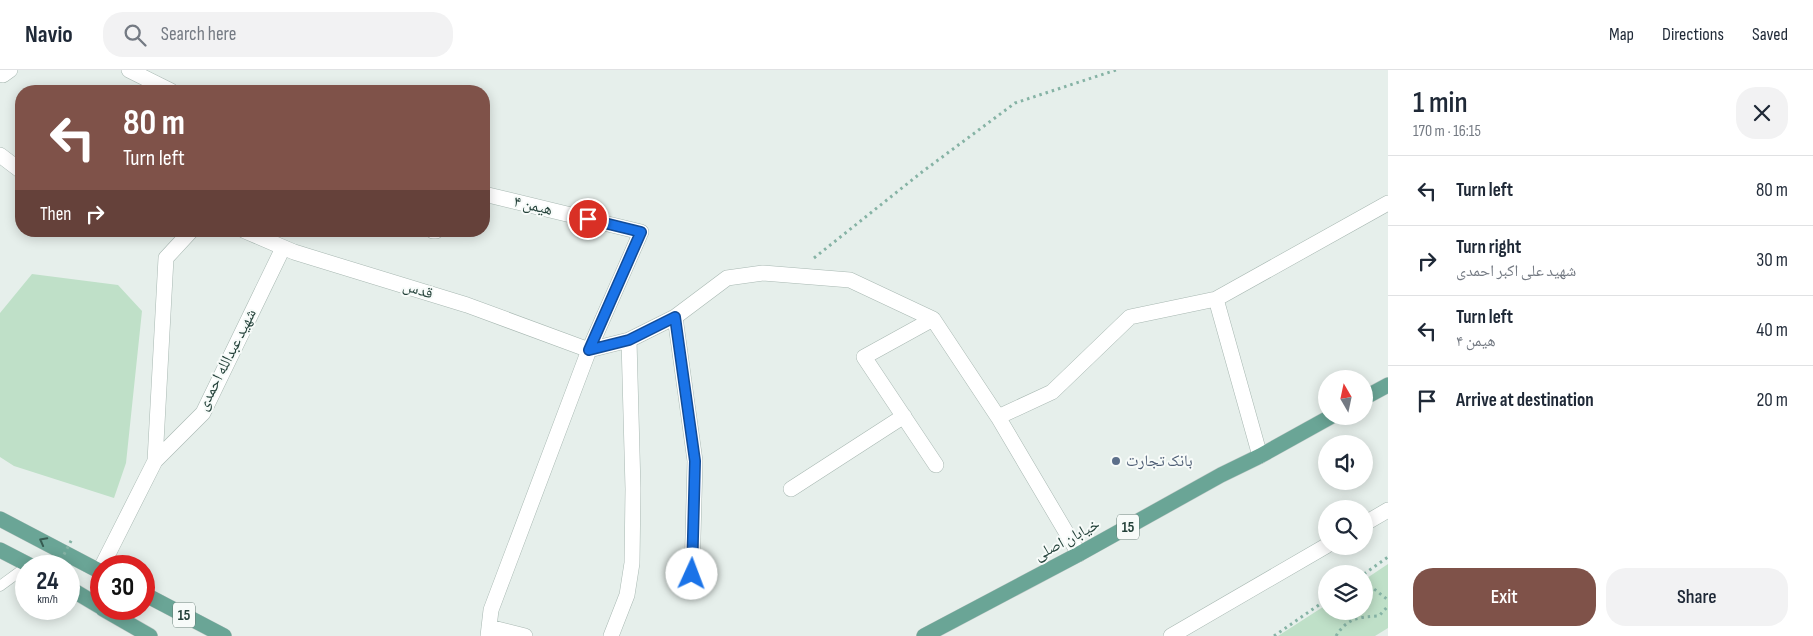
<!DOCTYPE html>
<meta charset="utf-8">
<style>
:root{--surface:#fff;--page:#f2f2f3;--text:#1f2937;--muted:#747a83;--line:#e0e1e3;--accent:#7f5249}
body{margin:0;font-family:"Sofia Sans Condensed","Noto Naskh Arabic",sans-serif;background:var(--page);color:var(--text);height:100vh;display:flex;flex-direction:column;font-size:19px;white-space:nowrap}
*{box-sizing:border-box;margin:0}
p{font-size:16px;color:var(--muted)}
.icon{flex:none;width:28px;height:28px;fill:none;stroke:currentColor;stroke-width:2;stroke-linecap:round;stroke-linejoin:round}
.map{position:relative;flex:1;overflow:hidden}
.panel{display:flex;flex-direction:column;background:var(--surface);width:425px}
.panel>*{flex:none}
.hud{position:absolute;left:15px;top:15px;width:475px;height:152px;border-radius:20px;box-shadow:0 2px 12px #0003;background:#7f5249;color:#fff;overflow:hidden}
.needle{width:32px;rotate:351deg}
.fabs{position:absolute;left:1318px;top:300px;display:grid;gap:10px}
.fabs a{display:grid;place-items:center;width:55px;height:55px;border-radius:50%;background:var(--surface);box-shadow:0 2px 12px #0003;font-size:25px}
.speed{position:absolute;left:15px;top:485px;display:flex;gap:10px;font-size:25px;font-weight:700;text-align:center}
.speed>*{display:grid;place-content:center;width:65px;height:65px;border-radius:50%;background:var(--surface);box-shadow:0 2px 12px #0003;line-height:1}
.speed small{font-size:12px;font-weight:400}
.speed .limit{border:8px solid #d22;background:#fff;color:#111}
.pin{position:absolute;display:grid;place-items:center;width:42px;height:42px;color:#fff;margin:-21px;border:2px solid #fff;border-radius:50%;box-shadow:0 1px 5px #0007}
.me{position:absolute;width:55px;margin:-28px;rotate:2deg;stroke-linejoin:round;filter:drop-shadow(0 0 4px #0008)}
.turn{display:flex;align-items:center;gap:18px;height:105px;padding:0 25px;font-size:22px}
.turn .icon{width:65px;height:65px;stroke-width:2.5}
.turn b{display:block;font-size:35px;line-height:42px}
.then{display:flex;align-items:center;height:48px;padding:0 25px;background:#0003;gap:10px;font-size:19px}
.round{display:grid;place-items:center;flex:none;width:52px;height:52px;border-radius:20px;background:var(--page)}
.overview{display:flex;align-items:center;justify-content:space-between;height:85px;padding:0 25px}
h1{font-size:30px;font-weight:600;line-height:38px}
.button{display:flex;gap:10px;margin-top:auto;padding:10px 25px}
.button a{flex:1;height:58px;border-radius:20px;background:var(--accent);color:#fff;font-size:20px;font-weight:600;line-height:58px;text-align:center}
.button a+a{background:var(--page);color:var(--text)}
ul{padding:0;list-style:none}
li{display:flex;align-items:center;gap:15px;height:70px;padding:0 25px;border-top:1px solid var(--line)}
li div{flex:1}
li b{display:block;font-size:19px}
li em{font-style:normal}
header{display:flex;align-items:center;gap:30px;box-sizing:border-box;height:70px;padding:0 25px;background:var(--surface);border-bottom:1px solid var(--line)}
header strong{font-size:24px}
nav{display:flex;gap:28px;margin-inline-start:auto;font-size:18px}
.search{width:350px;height:45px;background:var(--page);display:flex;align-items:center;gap:12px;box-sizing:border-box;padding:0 18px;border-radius:20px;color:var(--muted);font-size:19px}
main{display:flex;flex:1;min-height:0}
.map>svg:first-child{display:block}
.green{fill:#bfe0c8}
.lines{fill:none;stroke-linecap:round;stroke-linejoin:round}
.service-casing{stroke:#a8b8b2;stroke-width:11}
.minor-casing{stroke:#a8b8b2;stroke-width:16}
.primary-casing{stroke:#c2cac8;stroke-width:16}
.path{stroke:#86b3a5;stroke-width:3;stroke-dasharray:2.5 4;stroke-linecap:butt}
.service{stroke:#fff;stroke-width:10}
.minor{stroke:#fff;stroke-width:15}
.primary{stroke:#6aa596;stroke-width:15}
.path-bridge{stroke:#86b3a5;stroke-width:3;stroke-dasharray:2.5 4;stroke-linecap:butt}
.oneway{stroke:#365b51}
.route-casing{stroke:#114b97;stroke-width:12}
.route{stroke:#1a73e8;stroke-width:9}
.service-dot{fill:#5c6f8a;stroke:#f7fbf9;stroke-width:2}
.labels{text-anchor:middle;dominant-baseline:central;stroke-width:4;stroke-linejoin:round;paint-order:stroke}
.shield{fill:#f7fbf9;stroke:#637a73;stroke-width:1}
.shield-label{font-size:15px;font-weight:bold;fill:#24423a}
.street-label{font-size:16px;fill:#24423a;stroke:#f7fbf9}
.service-label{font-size:16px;fill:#4e5e75;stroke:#f7fbf9;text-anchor:start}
</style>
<header>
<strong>Navio</strong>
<div class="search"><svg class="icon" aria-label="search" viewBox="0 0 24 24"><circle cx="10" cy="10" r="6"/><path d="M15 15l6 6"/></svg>Search here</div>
<nav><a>Map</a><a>Directions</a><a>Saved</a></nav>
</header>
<main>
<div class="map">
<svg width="1388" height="566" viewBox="0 0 1388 566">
<rect width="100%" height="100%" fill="#e6efeb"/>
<path class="green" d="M 32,204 L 118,215 L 142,241 L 126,393 L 114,428 L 14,396 L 0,387 L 0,243 Z
M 1388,494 L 1388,558 L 1375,566 L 1278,566 L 1326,535 L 1326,541 L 1364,541 L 1364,510 Z"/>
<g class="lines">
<g class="service-casing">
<path id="service" d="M 0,516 L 26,497"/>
</g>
<g class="minor-casing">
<path id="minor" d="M 129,0 L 171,21
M 0,4 L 3,5 L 10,0
M 0,85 L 21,101
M 484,124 L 641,162 L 589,280 L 491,540 L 488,566
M 245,161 L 294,182 L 467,235 L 589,280
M 433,161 L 436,161
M 675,247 L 695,391 L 692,504
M 589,280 L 629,270 L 675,247 L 727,208 L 763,203 L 850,210 L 933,249
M 998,347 L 1079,484
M 1260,386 L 1216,229 L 1388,133
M 155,391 L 203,343 L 283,178
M 936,395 L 864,287 L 933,249 L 998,347 L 1052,322 L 1130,247 L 1216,229
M 791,419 L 904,346
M 1364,454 L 1388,440
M 102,496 L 155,391 L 166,188 L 191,161
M 489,557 L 525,566
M 611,566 L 627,525 L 632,493 L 633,419 L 629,270
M 1171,566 L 1326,476"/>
</g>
<g class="primary-casing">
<path id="primary" d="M 1364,328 L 1388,315
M 0,449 L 101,502
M 0,480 L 31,496
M 69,518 L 101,537
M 144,524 L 224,566
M 103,539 L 150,566
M 924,566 L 1079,484 L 1221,405 L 1260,386 L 1332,346"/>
</g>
<path class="path" d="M 814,188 L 922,102 L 1015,33 L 1116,0
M 1364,504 L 1388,487
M 1364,511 L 1388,530
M 56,539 L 62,541 L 67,539
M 1274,566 L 1326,530
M 1336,566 C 1347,548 1359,547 1379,546 L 1388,536"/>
<use href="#service" class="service"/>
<use href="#minor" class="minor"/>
<use href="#primary" class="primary"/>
<path class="path-bridge" d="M 58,496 L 72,469"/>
</g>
<defs><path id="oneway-chevron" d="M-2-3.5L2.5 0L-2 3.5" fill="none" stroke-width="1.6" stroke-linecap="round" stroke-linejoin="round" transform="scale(1.25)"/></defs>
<use class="oneway" href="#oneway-chevron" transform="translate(43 471) rotate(-152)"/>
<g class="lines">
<g class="route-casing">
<path id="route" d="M 588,149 L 641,162 L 589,280 L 629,270 L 675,247 L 695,391 L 692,504"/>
</g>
<use href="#route" class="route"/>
</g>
<circle class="service-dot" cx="1116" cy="391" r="5"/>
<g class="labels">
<g class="shield">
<rect x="1117" y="444.5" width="22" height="25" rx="4"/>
<rect x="173" y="532.5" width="22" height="25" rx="4"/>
</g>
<g class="shield-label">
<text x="1128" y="457">15</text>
<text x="184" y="545">15</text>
</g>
<g class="street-label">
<text transform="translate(533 136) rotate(13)">هیمن ۴</text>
<text transform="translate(418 220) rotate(17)">قدس</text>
<text transform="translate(227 290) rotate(-63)">شهید عبدالله احمدی</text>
<text transform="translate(1067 470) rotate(-28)">خیابان اصلی</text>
</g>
<g class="service-label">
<text x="1126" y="391">بانک تجارت</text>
</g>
</g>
</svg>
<div class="fabs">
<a><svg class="needle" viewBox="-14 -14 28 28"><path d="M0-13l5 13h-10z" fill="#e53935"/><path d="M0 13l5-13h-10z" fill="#747a83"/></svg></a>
<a><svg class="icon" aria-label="sound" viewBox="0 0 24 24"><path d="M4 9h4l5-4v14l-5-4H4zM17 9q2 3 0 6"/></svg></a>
<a><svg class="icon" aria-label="search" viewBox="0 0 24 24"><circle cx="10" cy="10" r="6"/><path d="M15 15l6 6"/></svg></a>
<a><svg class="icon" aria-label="layers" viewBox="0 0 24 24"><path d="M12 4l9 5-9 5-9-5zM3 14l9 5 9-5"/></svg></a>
</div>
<div class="speed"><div>24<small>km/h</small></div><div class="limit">30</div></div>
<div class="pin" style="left:588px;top:149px;background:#d93025"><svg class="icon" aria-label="arrive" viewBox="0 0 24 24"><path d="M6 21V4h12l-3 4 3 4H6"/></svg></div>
<svg class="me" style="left:692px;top:504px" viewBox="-20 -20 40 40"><circle r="19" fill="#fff"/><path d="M0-13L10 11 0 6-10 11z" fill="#1a73e8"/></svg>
<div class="hud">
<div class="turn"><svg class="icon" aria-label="left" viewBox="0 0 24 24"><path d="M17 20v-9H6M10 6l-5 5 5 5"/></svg><div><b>80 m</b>Turn left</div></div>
<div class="then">Then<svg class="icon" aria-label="right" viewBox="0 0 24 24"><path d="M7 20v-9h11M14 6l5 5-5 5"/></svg></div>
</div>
</div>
<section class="panel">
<div class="overview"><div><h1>1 min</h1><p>170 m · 16:15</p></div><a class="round"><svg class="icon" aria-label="close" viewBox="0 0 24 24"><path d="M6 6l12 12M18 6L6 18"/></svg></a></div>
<ul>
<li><svg class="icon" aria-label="left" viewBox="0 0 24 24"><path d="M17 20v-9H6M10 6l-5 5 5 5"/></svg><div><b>Turn left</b></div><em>80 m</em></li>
<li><svg class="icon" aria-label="right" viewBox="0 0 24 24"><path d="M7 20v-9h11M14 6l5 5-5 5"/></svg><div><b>Turn right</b><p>شهید علی اکبر احمدی</p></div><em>30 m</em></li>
<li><svg class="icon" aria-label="left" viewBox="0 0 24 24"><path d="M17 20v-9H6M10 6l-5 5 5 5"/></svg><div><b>Turn left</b><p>هیمن ۴</p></div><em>40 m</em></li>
<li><svg class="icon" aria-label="arrive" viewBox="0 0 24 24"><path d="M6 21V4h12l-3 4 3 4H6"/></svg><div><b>Arrive at destination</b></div><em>20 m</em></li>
</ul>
<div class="button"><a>Exit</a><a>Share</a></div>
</section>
</main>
